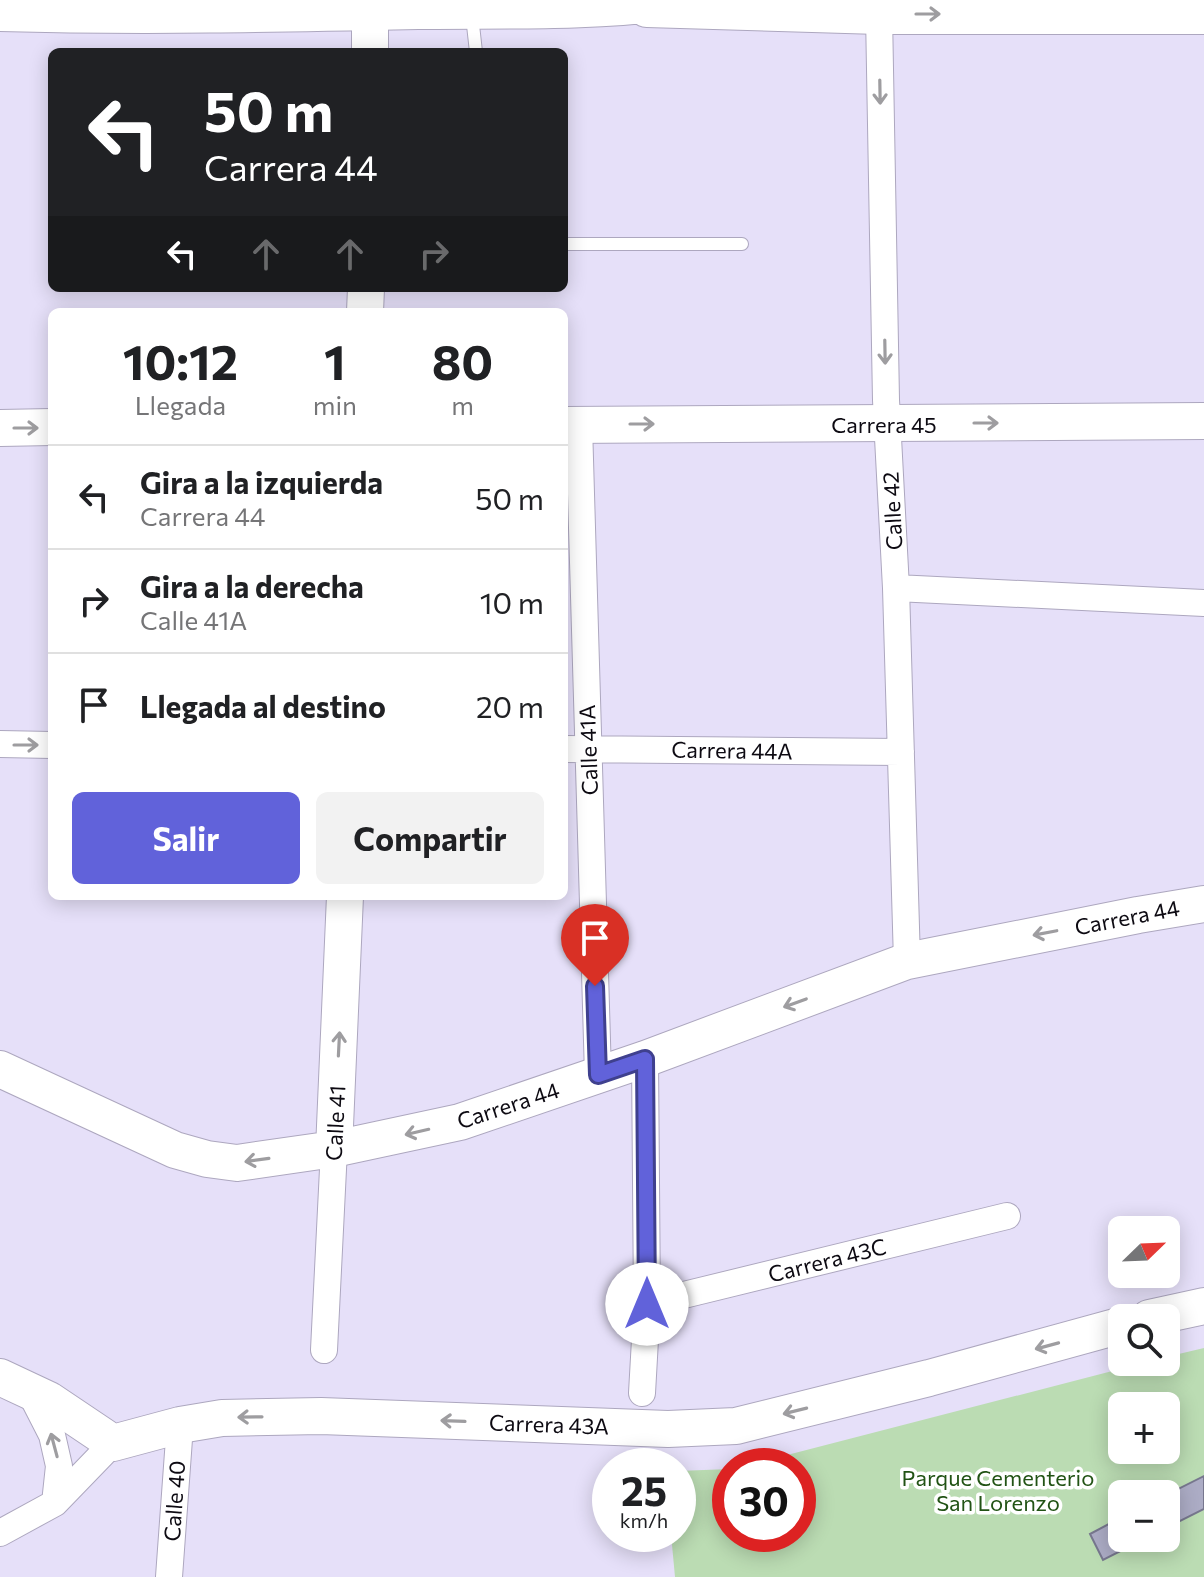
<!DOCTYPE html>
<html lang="es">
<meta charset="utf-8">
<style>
:root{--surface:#fff;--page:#f2f2f2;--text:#202124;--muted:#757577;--line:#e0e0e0;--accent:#6162da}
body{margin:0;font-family:Commissioner,sans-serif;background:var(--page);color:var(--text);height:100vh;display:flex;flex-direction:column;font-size:30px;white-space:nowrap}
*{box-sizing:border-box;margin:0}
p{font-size:26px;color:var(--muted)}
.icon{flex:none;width:44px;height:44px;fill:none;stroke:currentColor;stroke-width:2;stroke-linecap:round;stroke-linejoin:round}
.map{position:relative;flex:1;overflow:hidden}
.side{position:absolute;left:48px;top:308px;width:520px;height:592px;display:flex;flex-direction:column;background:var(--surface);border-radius:12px;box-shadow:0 4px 20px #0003}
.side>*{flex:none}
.banner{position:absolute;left:48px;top:48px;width:520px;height:244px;border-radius:12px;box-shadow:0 4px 20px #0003;background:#202124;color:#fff;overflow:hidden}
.needle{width:52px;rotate:67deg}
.fabs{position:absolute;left:1108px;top:1216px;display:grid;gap:16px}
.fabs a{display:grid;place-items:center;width:72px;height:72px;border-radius:12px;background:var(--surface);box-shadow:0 4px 20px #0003;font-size:40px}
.speed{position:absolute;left:592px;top:1448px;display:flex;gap:16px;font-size:40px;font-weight:700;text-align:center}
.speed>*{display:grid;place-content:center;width:104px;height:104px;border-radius:50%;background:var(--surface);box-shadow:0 4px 20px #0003;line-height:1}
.speed small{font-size:20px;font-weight:400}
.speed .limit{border:12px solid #d22;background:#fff;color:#111}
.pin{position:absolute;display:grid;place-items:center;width:68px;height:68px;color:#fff;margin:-82px -34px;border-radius:50% 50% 50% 0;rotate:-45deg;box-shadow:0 0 8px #0007}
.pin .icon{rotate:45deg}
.me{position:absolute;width:88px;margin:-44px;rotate:0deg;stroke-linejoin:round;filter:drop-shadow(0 0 6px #0008)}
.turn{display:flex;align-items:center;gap:28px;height:168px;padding:0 24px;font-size:36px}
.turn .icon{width:104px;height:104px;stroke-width:2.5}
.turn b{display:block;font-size:56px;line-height:68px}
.lanes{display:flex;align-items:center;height:76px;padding:0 24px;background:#0003;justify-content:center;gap:40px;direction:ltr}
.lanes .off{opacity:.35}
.eta{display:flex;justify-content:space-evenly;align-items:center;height:136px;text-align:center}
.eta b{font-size:48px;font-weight:700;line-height:56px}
.primary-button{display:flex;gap:16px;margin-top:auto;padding:16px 24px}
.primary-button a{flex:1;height:92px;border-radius:12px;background:var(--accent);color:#fff;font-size:32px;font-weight:700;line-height:92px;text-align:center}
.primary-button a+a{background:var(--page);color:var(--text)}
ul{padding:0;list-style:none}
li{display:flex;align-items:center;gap:24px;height:104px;padding:0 24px;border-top:2px solid var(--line)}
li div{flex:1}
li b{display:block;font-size:30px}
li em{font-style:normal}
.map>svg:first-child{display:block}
.green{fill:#bbdcb3;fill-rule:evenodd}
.building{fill:#acacc5;stroke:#77778e;stroke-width:2}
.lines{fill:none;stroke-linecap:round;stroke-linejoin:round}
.lane-casing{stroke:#ada7bf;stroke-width:14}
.street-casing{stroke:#ada7bf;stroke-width:28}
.secondary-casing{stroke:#ada7bf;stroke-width:38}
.primary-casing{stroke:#ada7bf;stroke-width:42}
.lane{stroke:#fff;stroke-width:12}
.street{stroke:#fff;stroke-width:26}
.secondary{stroke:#fff;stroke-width:36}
.primary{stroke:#fff;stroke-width:40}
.oneway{stroke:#9e9da0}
.route-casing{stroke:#3f408e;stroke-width:20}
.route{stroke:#6162da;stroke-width:14}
.labels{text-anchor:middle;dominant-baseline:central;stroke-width:7;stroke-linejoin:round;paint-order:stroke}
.street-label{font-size:22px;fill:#0d0a12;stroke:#fff}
.park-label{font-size:22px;fill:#225315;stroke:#fff}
</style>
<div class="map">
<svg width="1204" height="1577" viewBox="0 0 1204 1577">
<rect width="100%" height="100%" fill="#e6e0f9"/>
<path class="green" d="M 1204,1348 L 1204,1577 L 675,1577 L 671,1534 L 678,1534 L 678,1471 L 730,1469 L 730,1534 L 798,1534 L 798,1466 L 745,1466 L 1147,1362 L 1166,1362 L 1166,1357 ZM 1122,1406 L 1166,1406 L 1166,1450 L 1122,1450 ZM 1122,1494 L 1166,1494 L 1166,1538 L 1122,1538 Z"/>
<path class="building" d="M 1204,1476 L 1204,1509 L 1166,1528 L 1166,1495 Z
M 1122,1517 L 1122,1538 L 1146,1538 L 1103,1560 L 1090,1534 Z"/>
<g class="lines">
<g class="lane-casing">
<path id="lane" d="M 472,16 L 476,52
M 564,244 L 742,244"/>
</g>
<g class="street-casing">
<path id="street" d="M 879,14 L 886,400 L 896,588 L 907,961
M 579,425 L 598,1075
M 896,588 L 1204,603
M 0,744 L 52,745
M 564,749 L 901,752
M 647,1304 L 1007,1216
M 324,1350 L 334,1149
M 30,1392 L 52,1435 L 59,1466 L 55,1503
M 642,1393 L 647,1304 L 645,1059
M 0,1533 L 55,1503 L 113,1443
M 169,1577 L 180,1425"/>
</g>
<g class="secondary-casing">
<path id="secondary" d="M 370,52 L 370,0
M 365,312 L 366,288
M 564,425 L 1204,421
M 0,428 L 52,427
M 0,1069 L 175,1150 L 207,1159 L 237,1163 L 334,1149 L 460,1122 L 645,1059 L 907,961 L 1138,915 L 1204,904
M 334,1149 L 345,896
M 1149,1318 L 1204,1306
M 0,1377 L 49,1400 L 113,1443 L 180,1425 L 222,1418 L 321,1416 L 668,1429 L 736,1426 L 929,1378 L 1122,1325"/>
</g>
<g class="primary-casing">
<path id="primary" d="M 647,7 L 879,14 L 1204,14
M 0,11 C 139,15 279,12 418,9 C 503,8 588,11 673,0"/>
</g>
<use href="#lane" class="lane"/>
<use href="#street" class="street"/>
<use href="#secondary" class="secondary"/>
<use href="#primary" class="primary"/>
</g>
<defs><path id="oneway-shaft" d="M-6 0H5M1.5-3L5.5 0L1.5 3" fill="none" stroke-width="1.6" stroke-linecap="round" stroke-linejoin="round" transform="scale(2)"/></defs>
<g class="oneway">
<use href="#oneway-shaft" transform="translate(928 14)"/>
<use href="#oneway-shaft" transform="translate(880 92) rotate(89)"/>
<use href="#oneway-shaft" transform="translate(885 352) rotate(89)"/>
<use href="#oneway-shaft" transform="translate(986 423)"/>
<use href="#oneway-shaft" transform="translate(642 424)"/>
<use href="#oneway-shaft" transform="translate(26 428)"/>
<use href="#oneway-shaft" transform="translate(26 745)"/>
<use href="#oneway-shaft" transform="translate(1045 933) rotate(169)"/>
<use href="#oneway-shaft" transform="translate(795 1003) rotate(160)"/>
<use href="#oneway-shaft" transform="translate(339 1044) rotate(-87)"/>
<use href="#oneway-shaft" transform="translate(417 1132) rotate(167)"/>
<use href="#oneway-shaft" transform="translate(257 1160) rotate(172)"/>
<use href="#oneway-shaft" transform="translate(1047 1346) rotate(165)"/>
<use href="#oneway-shaft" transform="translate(795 1411) rotate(166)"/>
<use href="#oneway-shaft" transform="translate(250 1417) rotate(179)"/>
<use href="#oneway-shaft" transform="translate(453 1421) rotate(-178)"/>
<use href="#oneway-shaft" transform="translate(54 1445) rotate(-105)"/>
</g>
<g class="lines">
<g class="route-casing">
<path id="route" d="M 595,986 L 598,1075 L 645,1059 L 647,1304"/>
</g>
<use href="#route" class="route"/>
</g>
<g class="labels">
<g class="street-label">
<text x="884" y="424">Carrera 45</text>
<text transform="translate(892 511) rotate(-93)">Calle 42</text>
<text transform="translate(588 750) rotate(-92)">Calle 41A</text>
<text transform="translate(732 750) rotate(1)">Carrera 44A</text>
<text transform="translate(1127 917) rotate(-11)">Carrera 44</text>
<text transform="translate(508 1105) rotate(-18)">Carrera 44</text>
<text transform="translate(335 1123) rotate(-87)">Calle 41</text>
<text transform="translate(827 1260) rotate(-14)">Carrera 43C</text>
<text transform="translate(549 1424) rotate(2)">Carrera 43A</text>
<text transform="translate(174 1501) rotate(-86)">Calle 40</text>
</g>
<g class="park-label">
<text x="998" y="1477">Parque Cementerio<tspan x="998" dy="25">San Lorenzo</tspan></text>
</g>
</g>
</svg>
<div class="fabs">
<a><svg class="needle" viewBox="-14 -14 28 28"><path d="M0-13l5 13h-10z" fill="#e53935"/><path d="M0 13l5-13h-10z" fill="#757577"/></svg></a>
<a><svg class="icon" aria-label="search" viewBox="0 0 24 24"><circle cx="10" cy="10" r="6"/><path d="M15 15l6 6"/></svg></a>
<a>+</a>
<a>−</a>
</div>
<div class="speed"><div>25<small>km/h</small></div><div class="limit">30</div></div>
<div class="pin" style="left:595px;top:986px;background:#d93025"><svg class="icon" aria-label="arrive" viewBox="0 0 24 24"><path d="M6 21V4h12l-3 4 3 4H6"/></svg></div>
<svg class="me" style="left:647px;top:1304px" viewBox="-20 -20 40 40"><circle r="19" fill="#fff"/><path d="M0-13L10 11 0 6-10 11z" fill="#6162da"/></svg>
<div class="banner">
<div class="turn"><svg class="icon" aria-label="left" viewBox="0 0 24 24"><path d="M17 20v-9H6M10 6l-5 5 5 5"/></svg><div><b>50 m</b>Carrera 44</div></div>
<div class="lanes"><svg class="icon" aria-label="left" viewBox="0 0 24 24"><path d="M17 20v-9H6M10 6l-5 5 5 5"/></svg><svg class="icon off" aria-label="ahead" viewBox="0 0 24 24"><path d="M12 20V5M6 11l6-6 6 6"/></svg><svg class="icon off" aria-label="ahead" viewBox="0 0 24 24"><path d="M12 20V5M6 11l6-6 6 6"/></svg><svg class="icon off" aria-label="right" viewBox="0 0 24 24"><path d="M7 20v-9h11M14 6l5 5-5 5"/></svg></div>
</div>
<section class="side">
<div class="eta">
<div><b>10:12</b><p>Llegada</p></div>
<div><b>1</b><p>min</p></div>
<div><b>80</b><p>m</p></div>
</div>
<ul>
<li><svg class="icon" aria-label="left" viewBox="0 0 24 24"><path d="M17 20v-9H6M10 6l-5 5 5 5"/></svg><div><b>Gira a la izquierda</b><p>Carrera 44</p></div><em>50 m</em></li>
<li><svg class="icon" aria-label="right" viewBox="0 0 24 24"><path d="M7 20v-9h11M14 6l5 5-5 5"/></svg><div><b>Gira a la derecha</b><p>Calle 41A</p></div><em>10 m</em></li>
<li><svg class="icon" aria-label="arrive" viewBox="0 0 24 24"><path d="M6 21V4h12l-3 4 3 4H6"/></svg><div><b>Llegada al destino</b></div><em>20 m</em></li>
</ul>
<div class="primary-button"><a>Salir</a><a>Compartir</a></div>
</section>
</div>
